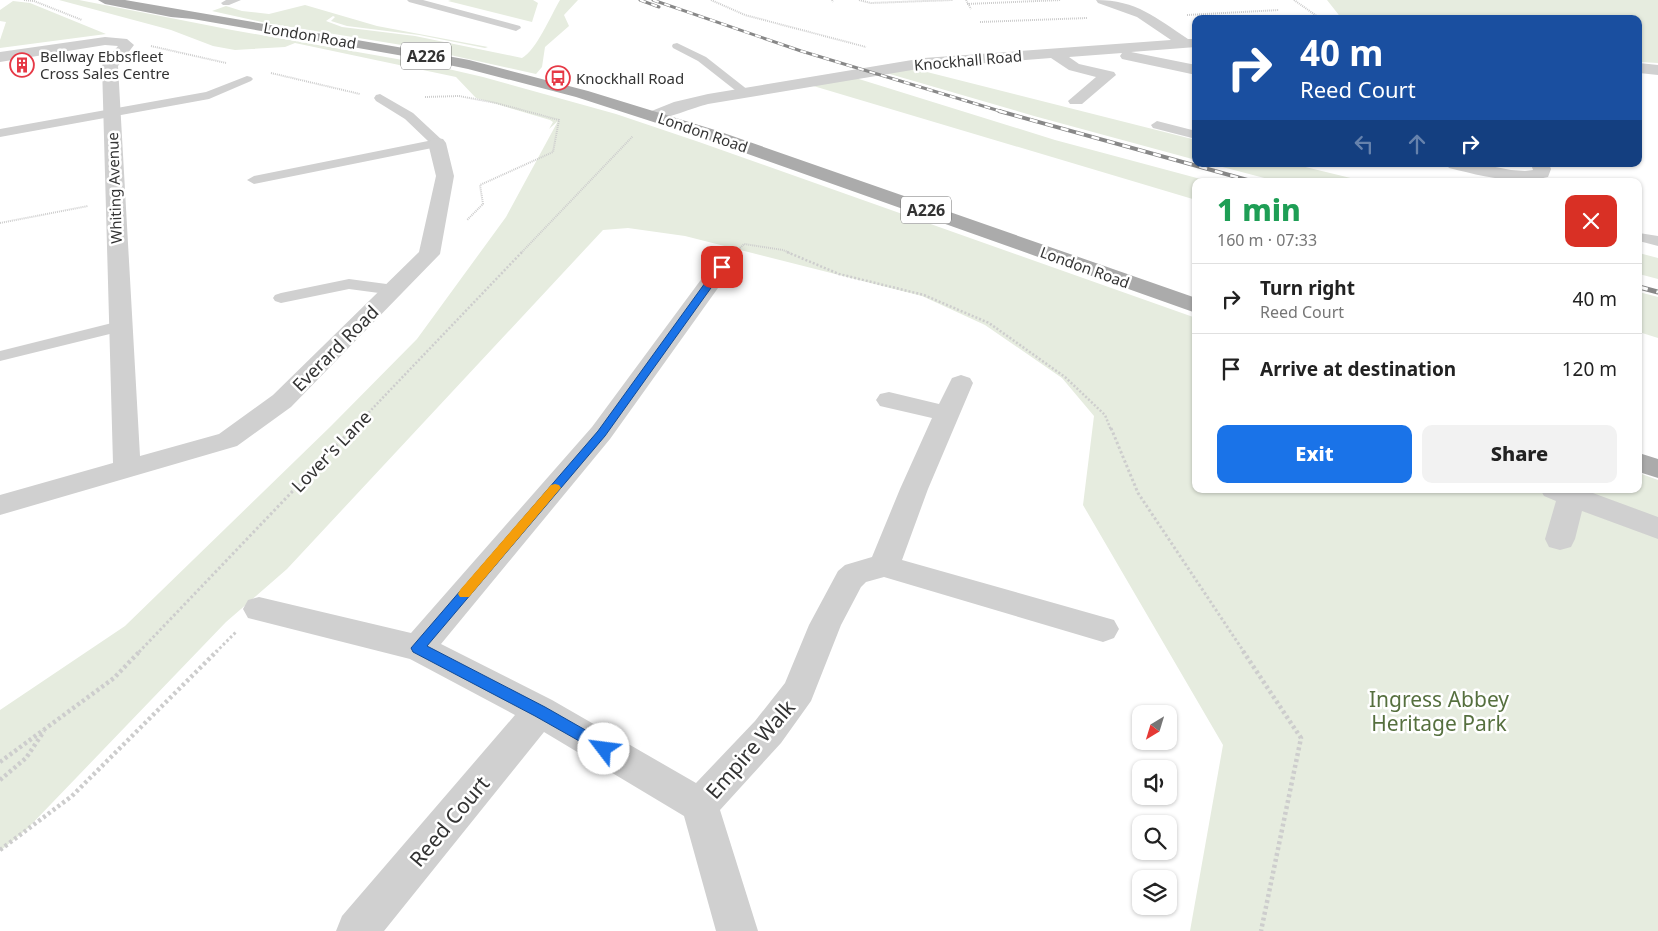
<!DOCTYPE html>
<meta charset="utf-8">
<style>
:root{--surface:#fff;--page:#f2f2f2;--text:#222;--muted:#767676;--line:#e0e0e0;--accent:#1a73e8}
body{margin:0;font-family:"Noto Sans",sans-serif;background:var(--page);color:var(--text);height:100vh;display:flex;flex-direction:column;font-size:19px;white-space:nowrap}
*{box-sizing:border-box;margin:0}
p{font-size:16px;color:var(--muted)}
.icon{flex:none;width:28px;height:28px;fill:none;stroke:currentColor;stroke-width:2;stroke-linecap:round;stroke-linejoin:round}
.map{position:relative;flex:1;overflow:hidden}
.side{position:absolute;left:1192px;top:178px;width:450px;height:315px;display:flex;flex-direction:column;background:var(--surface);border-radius:10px;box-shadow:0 1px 4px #0004}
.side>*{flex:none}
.hud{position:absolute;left:1192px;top:15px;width:450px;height:152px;border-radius:10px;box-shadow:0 1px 4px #0004;background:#1a4fa0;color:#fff;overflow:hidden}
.needle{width:32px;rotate:218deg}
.tools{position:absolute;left:1132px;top:705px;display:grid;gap:10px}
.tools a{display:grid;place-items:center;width:45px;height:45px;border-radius:10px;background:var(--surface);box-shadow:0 1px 4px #0004;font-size:25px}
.pin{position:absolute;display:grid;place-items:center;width:42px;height:42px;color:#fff;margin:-21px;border-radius:10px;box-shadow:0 2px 8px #0006}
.me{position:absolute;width:55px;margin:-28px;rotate:300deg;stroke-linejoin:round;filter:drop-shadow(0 0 4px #0008)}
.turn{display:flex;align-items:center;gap:18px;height:105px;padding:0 25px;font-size:22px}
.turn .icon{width:65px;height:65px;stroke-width:2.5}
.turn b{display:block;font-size:35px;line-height:42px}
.lanes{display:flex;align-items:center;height:48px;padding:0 25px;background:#0003;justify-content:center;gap:25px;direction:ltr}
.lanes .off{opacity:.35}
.round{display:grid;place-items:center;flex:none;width:52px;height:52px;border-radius:10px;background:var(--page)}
.overview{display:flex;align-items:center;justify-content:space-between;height:85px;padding:0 25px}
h1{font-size:30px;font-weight:800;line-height:38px;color:#1e9e55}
.cta{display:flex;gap:10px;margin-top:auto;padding:10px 25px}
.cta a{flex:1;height:58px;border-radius:10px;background:var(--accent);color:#fff;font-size:20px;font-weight:800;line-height:58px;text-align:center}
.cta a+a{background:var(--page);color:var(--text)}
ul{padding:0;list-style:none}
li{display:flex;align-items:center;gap:15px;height:70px;padding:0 25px;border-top:1px solid var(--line)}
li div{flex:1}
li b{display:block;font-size:19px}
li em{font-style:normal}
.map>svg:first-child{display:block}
.green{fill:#e6ecdf}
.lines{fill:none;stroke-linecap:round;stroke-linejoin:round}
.path-far3{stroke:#cdcdcd;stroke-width:2;stroke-dasharray:1 1;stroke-linecap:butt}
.path-far2{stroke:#cdcdcd;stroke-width:2.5;stroke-dasharray:2 2;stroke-linecap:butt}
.path-far1{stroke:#cdcdcd;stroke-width:3;stroke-dasharray:2.5 2.5;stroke-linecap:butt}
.path{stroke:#cdcdcd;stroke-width:4.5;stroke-dasharray:3 3;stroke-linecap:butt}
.service{fill:#d0d0d0;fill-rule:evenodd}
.minor{fill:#d0d0d0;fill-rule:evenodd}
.primary{fill:#ababab;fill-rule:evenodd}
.rail-far2-casing{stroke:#888;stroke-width:3}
.rail-far1-casing{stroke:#888;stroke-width:4}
.rail-casing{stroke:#888;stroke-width:5}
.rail-far2{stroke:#fff;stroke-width:2;stroke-dasharray:6;stroke-linecap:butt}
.rail-far1{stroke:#fff;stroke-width:2.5;stroke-dasharray:8;stroke-linecap:butt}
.rail{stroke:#fff;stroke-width:3;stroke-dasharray:9;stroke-linecap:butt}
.route{fill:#1a73e8;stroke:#114b97}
.slow{fill:#f59e0b}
.labels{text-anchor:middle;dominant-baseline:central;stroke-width:5;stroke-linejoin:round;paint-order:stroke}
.far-street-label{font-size:15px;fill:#333;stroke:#fff}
.far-poi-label{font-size:15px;fill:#333;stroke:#fff;text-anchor:start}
.shield{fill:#fff;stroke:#707070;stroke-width:1}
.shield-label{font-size:16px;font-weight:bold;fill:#333}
.street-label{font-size:18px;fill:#333;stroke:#fff}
.near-park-label{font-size:21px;fill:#56703f;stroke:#fff}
.near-street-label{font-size:21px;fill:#333;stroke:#fff}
</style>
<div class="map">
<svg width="1658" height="931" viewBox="0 0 1658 931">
<rect width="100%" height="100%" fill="#fff"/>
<path class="green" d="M 59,0 L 79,0 L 232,30 L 431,65 L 483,77 L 616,114 L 699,142 L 1196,318 L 1196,489 L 1639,489 L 1639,473 L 1658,480 L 1658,931 L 1190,931 L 1223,745 L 1083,505 L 1094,416 L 1062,378 L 985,325 L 922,296 L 685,236 L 628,228 L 603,230 L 287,569 L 226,622 L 27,829 L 0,851 L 0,710 L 125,626 L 331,426 L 417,339 L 506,217 L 558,121 L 549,129 L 553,122 L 550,120 L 476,98 L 456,77 L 295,43 L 285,47 L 235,50 L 213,46 L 171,30 Z
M 451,0 L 533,0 L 538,3 L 532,22 L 448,1 Z
M 560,0 L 578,0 L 564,15 L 569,26 L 545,47 L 542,67 L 536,74 L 414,47 L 266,23 L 212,11 L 226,6 L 242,11 L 269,14 L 305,5 L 377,26 L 488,47 L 485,48 L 419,35 L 347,26 L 331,21 L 335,17 L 333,16 L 326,21 L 342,27 L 415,36 L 522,58 C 536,51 551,15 560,0 Z
M 1327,0 L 1658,0 L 1658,63 L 1639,62 L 1639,19 L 1342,19 Z
M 13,1 L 30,3 L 106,34 L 0,48 L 0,40 L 6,22 L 0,21 L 0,10 Z
M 892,68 L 919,70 L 1196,140 L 1196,160 L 1034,116 L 876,70 Z
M 846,75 L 1055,140 L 1208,181 L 1196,181 L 1196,200 L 800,82 Z
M 1211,164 L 1293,164 L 1363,181 L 1276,181 Z
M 1639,253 L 1658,258 L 1658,279 L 1639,274 Z
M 1639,292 L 1658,297 L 1658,338 L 1639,332 Z"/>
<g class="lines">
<path class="path-far3" d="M 24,0 L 34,1 L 82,20
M 711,0 L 745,15 L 866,47
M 832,0 L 833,2
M 859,0 L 871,3 L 953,0
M 966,0 L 971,9
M 1294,0 L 1321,19
M 967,4 L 1061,0
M 1187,15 L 1279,10
M 980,22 L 1087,18
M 151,46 L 226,63
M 271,73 L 360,94
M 425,97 L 459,96 L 496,103 L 559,120 L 553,152 L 480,185 L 483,204 L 467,220
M 0,223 L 88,206
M 740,248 L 744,244 L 783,250 L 790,253
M 521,253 L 633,136"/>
<path class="path-far2" d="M 787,252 L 839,274 L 924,295 L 989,323 L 1065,377 L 1105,415 L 1111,430
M 352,430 L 522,252"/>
<path class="path-far1" d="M 1111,428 L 1138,493 L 1244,652
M 139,652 L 353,428
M 216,652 L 237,631"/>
<path class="path" d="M 1243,651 L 1301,738 L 1261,931
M 0,762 L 114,678 L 140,651
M 0,780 L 26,758 L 44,731
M 0,850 L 72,796 L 217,651"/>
<path class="service" d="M 226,0 L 241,0 L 229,5 L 223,5 L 221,3 Z
M 407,0 L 423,0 L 520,26 L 521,28 L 516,31 L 409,2 Z
M 677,43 L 706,57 L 748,90 L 750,92 L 748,94 L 740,94 L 698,61 L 673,48 L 672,46 L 673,44 Z
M 247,76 L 251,77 L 253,79 L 251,81 L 209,99 L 0,137 L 0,129 L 206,92 Z
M 380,94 L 413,113 L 442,140 L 443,143 L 442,146 L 254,184 L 247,180 L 254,176 L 428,141 L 405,119 L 376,101 L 374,98 L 376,95 Z
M 1157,121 L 1196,131 L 1196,139 L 1153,128 L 1151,125 Z
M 1639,233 L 1658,236 L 1658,246 L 1639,241 Z
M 349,279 L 394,285 L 400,287 L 402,290 L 400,293 L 394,295 L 349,289 L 281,303 L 275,301 L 273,298 L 275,295 L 281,293 Z
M 120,321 L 126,322 L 128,326 L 126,330 L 0,361 L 0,351 Z"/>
<path class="minor" d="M 1096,0 C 1137,0 1156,18 1188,39 L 1196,39 L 1196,47 L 1131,52 L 1196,65 L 1196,75 L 1122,59 L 1120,56 L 1122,53 L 1069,57 L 1079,64 L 1114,72 L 1116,75 L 1082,104 L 1070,104 L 1068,101 L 1096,77 L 1069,70 L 1051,58 L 924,68 L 708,104 C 695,107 659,122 649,120 L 647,116 L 649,112 L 674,102 L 708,94 L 924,58 L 1171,40 L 1137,17 L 1098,3 Z
M 105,37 L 127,39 L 134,45 L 118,66 L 140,456 L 219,434 L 273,395 L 419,252 L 436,176 L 428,143 L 431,139 L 437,138 L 443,139 L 446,143 L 454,176 L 440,254 L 291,407 L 237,446 L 0,515 L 0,495 L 113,463 L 102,65 L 118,46 L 105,45 L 0,62 L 0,52 Z
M 1639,63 L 1658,65 L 1658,75 L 1639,73 Z
M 1446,164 L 1480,164 L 1511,170 L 1525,171 L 1533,170 L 1531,164 L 1549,164 L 1551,169 L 1548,177 C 1514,185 1482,176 1449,168 Z
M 722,261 L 730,262 L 733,267 L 610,439 L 441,644 L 552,700 L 696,783 L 755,721 L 785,683 L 809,625 L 838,571 L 845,565 L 872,557 L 900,489 L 932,418 L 880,406 L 876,400 L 880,394 L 889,392 L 939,404 L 952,378 L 961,375 L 970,378 L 973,383 L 928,489 L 902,560 L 1114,620 L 1119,629 L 1114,638 L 1103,642 L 884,577 L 866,582 L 861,587 L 841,625 L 811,701 L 781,743 L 720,810 L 758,931 L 716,931 L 684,816 L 544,732 L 384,931 L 336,931 L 342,916 L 515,715 L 410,659 L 248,618 L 243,609 L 248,600 L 259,597 L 411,633 L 592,427 L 714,262 Z
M 1540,489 L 1582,489 L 1658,517 L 1658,539 L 1582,511 L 1575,539 L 1571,547 L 1560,550 L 1549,547 L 1545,539 L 1556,501 L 1544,496 Z"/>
<path class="primary" d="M 98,0 L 125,0 L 415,50 L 469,60 L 588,91 L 715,130 L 1196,298 L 1196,313 L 703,138 L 576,97 L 468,69 L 415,58 L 193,19 L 171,17 L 105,4 Z
M 1639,453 L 1658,459 L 1658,478 L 1639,472 Z"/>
<g class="rail-far2-casing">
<path id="rail-far2" d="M 640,0 L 659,7
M 653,0 L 801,51 L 1003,112"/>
</g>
<g class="rail-far1-casing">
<path id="rail-far1" d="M 999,111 L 1251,181"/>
</g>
<g class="rail-casing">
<path id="rail" d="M 1639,287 L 1658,292"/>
</g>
<use href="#rail-far2" class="rail-far2"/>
<use href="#rail-far1" class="rail-far1"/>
<use href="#rail" class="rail"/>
</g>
<path class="route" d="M 722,264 L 726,267 L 605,436 L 427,646 L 545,707 L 610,744 L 612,749 L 610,754 L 604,755 L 535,716 L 413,652 L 411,648 L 598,431 L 718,265 Z"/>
<path class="slow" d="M 555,484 L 559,485 L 561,488 L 559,490 L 469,597 L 460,597 L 458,594 L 460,590 L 551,485 Z"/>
<defs>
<g id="building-ring" transform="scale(1.25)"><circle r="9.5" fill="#fff" stroke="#e63946" stroke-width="1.5"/><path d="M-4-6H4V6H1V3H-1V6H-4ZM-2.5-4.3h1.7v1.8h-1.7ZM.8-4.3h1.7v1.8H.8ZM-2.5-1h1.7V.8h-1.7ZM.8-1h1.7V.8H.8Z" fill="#e63946"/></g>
<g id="bus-ring" transform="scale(1.25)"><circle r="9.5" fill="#fff" stroke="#e63946" stroke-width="1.5"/><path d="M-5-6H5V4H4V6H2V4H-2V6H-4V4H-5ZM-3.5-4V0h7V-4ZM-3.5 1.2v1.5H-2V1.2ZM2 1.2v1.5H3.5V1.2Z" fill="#e63946"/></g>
</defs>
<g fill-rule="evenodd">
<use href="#building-ring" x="22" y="65"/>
<use href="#bus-ring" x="558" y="78"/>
</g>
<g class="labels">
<g class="far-street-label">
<text transform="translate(310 35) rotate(10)">London Road</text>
<text transform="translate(968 60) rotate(-5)">Knockhall Road</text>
<text transform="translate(703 132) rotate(19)">London Road</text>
<text transform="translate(114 188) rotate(-92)">Whiting Avenue</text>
<text transform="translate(1085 267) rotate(20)">London Road</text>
</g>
<g class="far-poi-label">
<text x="40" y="56">Bellway Ebbsfleet<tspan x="40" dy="17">Cross Sales Centre</tspan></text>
<text x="576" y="78">Knockhall Road</text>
</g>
<g class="shield">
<rect x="401" y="42.5" width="50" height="27" rx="4"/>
<rect x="901" y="196.5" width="50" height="27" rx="4"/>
</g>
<g class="shield-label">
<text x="426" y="56">A226</text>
<text x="926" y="210">A226</text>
</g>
<g class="street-label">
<text transform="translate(335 348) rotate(-45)">Everard Road</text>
<text transform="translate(331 451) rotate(-46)">Lover's Lane</text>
</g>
<g class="near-park-label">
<text x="1439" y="699">Ingress Abbey<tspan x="1439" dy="24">Heritage Park</tspan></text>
</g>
<g class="near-street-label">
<text transform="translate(750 749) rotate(-49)">Empire Walk</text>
<text transform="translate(449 821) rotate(-50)">Reed Court</text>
</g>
</g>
</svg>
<div class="tools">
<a><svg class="needle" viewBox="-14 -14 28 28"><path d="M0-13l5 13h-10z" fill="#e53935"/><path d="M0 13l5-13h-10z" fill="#767676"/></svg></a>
<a><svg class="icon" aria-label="sound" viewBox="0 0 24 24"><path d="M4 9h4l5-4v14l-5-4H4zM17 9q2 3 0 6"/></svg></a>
<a><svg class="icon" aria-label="search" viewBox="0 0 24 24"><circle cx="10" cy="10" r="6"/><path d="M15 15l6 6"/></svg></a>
<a><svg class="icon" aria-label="layers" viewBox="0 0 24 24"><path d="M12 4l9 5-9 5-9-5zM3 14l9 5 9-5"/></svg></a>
</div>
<div class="pin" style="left:722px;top:267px;background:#d93025"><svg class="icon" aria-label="arrive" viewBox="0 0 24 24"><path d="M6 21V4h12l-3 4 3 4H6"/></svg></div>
<svg class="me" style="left:604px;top:749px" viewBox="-20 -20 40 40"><circle r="19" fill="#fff"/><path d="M0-13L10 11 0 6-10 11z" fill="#1a73e8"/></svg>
<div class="hud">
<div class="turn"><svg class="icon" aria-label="right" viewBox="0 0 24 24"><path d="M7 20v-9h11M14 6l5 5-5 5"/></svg><div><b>40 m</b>Reed Court</div></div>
<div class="lanes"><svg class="icon off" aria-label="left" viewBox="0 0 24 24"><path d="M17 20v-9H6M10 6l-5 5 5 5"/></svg><svg class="icon off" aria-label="ahead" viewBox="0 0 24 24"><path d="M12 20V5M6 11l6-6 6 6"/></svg><svg class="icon" aria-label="right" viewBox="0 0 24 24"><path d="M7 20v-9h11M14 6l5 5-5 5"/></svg></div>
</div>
<section class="side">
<div class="overview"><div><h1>1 min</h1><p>160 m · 07:33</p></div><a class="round" style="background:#d93025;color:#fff"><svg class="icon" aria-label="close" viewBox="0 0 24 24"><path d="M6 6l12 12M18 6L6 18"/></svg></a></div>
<ul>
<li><svg class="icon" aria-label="right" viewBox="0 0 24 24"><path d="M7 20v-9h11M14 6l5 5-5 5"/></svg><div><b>Turn right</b><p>Reed Court</p></div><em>40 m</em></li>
<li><svg class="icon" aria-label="arrive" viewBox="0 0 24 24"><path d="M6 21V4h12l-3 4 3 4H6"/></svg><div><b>Arrive at destination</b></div><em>120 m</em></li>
</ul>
<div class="cta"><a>Exit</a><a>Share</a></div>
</section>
</div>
